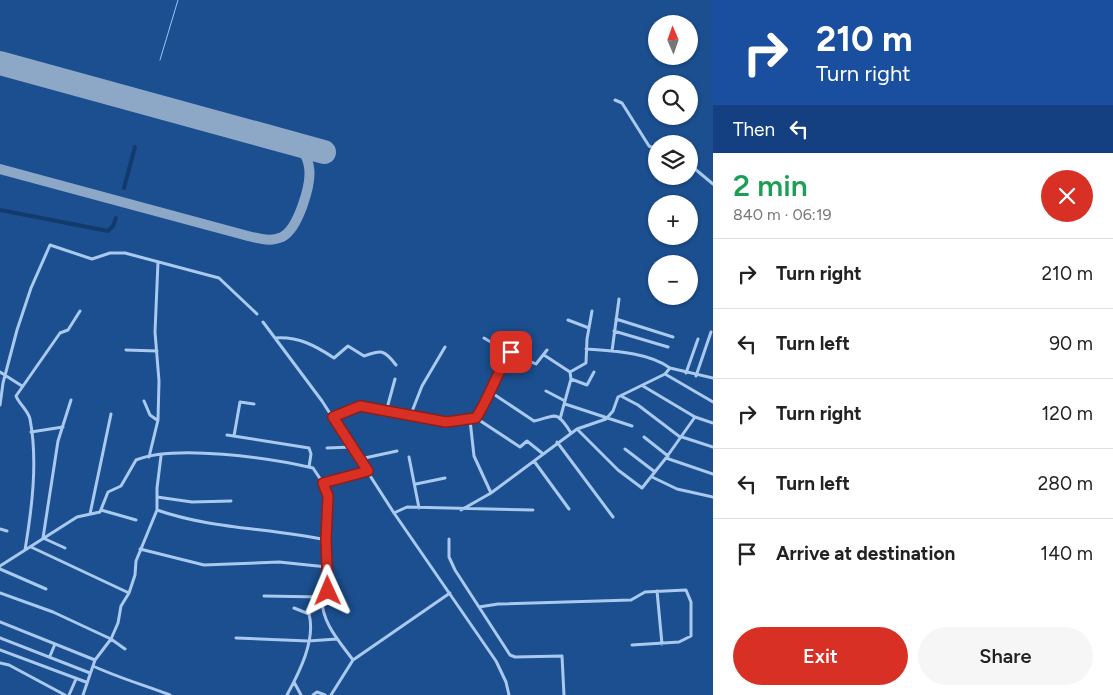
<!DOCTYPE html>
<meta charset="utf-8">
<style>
:root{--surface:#fff;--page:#f6f6f6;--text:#222;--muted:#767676;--line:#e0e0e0;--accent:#d93025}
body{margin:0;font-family:Figtree,sans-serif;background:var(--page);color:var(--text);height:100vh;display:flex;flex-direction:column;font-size:19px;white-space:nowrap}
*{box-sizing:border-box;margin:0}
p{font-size:16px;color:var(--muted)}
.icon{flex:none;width:28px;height:28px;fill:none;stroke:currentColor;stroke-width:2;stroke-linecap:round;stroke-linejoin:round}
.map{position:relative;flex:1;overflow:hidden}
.sheet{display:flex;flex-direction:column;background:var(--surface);width:400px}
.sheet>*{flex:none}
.banner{background:#1a4fa0;color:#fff;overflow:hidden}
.needle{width:32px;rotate:358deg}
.fabs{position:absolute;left:648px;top:15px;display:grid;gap:10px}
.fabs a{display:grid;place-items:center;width:50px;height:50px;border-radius:50%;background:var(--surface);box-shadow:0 1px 4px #0004;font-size:25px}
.pin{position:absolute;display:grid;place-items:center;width:42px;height:42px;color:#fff;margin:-21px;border-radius:10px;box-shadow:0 2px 8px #0006}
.me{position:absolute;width:55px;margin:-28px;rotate:359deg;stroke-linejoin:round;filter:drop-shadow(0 0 4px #0008)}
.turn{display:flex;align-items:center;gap:18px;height:105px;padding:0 20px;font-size:22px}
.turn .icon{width:65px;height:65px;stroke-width:2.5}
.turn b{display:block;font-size:35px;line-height:42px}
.then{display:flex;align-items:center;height:48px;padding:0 20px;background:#0003;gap:10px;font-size:19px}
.round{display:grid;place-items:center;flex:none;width:52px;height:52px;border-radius:26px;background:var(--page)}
.headline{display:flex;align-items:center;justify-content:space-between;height:85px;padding:0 20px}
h1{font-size:30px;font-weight:600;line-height:38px;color:#1e9e55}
.action{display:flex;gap:10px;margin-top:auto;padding:10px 20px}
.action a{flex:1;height:58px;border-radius:30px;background:var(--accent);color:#fff;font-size:20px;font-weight:600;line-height:58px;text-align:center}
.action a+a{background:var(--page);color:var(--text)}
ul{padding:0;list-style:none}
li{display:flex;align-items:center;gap:15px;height:70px;padding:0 20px;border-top:1px solid var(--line)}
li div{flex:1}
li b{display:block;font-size:19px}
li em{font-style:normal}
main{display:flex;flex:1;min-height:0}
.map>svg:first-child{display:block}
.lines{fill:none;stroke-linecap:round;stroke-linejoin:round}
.stream{stroke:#9cc4f0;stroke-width:1}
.canal{stroke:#123a6d;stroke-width:4}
.taxiway{stroke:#8da7c7;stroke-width:10}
.runway{stroke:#8da7c7;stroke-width:24}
.minor{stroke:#a9c9ee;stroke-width:3}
.route-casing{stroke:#8d1f18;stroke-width:12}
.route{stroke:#d93025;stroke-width:9}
</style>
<main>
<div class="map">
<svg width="713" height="695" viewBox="0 0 713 695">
<rect width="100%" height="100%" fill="#1b4f8f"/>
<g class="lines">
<path class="stream" d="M 160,60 L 178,0"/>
<path class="canal" d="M 124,188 L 135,147
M 0,210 L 108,231 L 113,226 L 116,218"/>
<path class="taxiway" d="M 0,169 L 248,236 C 260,239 271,242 282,237 C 298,229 312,184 309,167 C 308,158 303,150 296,144"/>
<path class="runway" d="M 0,63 L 324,152"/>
<path class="minor" d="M 615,100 L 622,103 L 649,146 L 656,149
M 689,164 L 713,184
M 616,319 L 673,337
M 568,320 L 589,328
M 263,322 L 322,401 L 394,513 L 496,661 L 506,682 L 509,695
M 614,331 L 668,347
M 275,338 C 298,336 316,346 334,358 L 348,346 L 364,356 C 381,350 384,349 396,365
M 484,338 L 504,350 L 536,364 L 547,350
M 586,349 C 612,351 648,352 670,368
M 126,350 L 157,351
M 612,351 L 619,299
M 544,355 L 570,372
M 0,372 L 22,386
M 686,373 L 698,339
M 665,374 L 713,402
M 696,376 L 711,332
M 571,379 L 587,385 L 594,372
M 643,386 L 695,417 L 713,423
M 546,391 L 565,401
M 492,393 L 534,421 C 556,416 556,409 571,433
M 621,396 L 638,405 L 680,437
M 144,401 L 150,415 L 157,420
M 565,404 L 632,426
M 0,405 L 3,383 L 17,330 L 31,288 L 50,245 L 92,259 L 110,253 L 125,253 L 219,278 L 257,314
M 386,412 L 395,379
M 411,414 L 422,386 L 445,347
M 333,417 L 360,406 L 446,421 L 476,418 L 492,393 L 496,376 L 511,352
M 476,418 L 520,447 L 527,441 L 542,453
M 560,419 L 571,379 L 570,372 L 586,363 L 587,339 L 592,311
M 470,420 L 474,456 L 491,493
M 577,429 L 618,470 L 642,488 L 666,458 L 695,417
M 31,432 L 63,427
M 227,435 L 309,448 L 311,454 L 309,467
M 234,436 L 240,402 L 254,404
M 644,437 L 668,456
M 682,437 L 713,447
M 557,442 L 613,517
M 327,448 L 352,447
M 625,449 L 655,472
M 149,457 L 158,420 L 159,381 L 155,332 L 158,262
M 409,457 L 419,508
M 666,458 L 713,474
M 360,459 L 397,451
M 534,461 L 569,509
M 652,477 L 677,489 L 713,497
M 323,483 L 368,471
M 416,484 L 445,478
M 157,497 L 192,502 L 231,501
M 101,510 L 136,520
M 157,510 C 211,529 270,528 326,540
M 461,510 L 491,493 L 577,429 L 606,419 L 613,411 L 618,397 L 665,374 L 670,368 L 713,378
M 394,513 L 407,507 L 533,510
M 90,514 L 111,414
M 0,529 L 7,531
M 449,539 L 449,557 L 455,570 L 510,655 L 515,657 L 562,656 L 564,695
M 31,547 L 129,593
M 65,548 L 43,538 L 58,441 L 71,400
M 140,549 L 204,565 L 279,562 L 327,567
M 25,550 C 32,508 38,461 30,419 C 28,410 19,404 16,396 L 60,333 L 68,330 L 80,311
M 0,566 L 77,517 L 100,512 L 108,492 L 121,486 L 136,460 C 174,444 271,458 313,468 L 323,483 L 327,496 L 326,540 L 328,591
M 0,569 L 46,589
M 657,591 L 662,644
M 0,593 L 53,612 L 111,639 L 125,649
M 264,596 L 322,597 C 321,622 339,641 353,660
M 479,607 L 498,604 L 631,600 L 645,592 L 686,590 L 691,602 L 691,636 L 679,642 L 632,645
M 0,622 L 95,660
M 0,638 L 90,673
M 236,638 L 308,641 L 337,639
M 0,650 L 86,682
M 50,656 L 55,644
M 0,663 L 9,665 L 65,695
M 93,666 C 119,678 144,685 170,695
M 294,682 L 301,695
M 69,695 L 76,679
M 83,695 L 95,660 L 111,639 L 118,623 L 121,606 L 129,593 L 135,575 L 136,561 L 157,510 L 157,488 L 161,456
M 287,695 C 299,673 316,640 309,614 L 294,608
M 313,695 L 317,692 L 325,695
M 331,695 L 353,660 L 450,593"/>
</g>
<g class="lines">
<g class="route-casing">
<path id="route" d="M 328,591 L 326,540 L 328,496 L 323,483 L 368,471 L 333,417 L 360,406 L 446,422 L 476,418 C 490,397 496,373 511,352"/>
</g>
<use href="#route" class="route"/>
</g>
</svg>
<div class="fabs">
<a><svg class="needle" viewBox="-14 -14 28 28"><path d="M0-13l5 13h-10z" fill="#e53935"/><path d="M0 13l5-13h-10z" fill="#767676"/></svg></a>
<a><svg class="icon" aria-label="search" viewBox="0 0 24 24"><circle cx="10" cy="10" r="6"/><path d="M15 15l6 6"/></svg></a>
<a><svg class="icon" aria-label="layers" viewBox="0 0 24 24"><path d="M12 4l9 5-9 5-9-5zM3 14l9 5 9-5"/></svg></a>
<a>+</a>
<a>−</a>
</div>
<div class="pin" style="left:511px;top:352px;background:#d93025"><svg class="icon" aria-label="arrive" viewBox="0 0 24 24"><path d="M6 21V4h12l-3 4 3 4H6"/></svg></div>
<svg class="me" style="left:328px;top:591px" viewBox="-20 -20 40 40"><path d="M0-17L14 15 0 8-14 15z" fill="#d93025" stroke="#fff" stroke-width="4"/></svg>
</div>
<section class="sheet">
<div class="banner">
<div class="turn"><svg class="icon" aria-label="right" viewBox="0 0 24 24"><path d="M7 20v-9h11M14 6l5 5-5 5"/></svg><div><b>210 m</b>Turn right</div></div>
<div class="then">Then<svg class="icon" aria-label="left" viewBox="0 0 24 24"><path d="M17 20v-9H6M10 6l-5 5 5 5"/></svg></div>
</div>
<div class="headline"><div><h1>2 min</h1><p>840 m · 06:19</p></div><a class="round" style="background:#d93025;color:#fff"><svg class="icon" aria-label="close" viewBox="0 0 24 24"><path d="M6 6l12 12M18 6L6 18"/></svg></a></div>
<ul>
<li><svg class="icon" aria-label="right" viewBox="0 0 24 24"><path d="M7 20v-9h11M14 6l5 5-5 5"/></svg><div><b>Turn right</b></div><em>210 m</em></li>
<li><svg class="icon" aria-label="left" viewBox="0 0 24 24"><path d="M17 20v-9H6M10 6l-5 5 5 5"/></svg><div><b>Turn left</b></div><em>90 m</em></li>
<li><svg class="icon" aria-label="right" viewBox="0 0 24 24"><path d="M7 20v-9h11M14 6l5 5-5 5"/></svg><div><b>Turn right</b></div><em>120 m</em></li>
<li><svg class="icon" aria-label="left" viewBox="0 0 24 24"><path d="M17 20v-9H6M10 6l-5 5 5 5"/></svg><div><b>Turn left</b></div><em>280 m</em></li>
<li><svg class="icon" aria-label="arrive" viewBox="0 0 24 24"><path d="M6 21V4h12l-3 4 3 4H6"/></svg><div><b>Arrive at destination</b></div><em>140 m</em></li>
</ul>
<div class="action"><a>Exit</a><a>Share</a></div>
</section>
</main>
